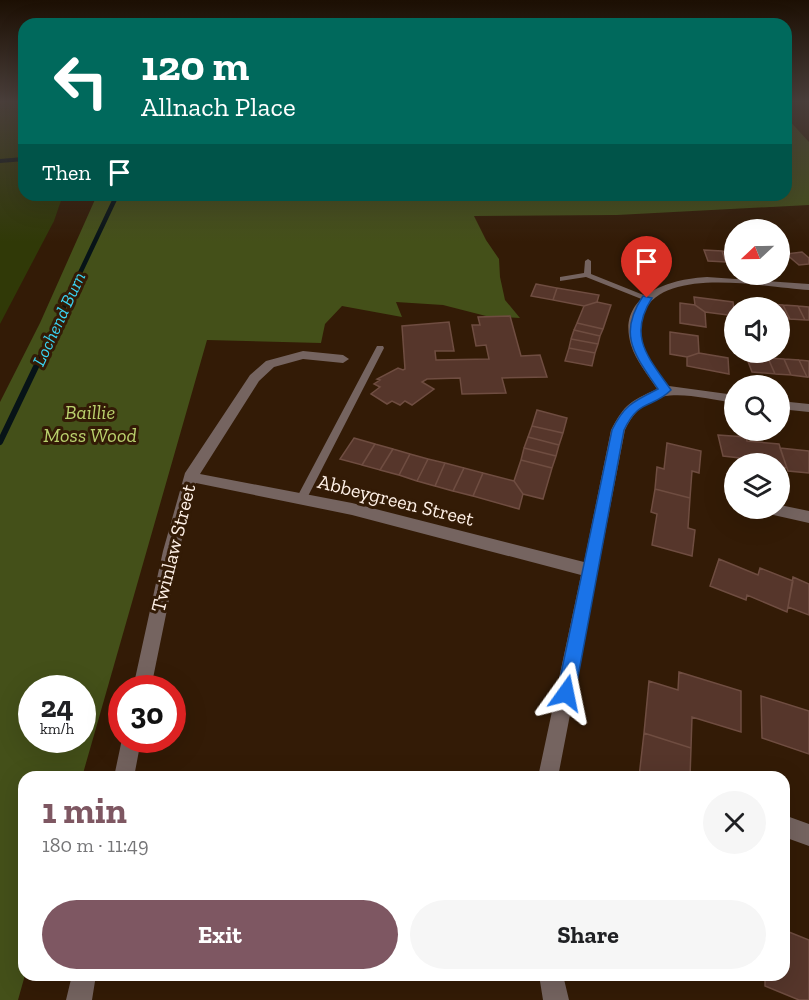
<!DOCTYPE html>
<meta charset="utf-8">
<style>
:root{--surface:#fff;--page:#f6f6f6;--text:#202124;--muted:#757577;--accent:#7e5762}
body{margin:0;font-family:"Zilla Slab",serif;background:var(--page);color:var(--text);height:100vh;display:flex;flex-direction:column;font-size:22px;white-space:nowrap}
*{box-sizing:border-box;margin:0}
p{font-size:20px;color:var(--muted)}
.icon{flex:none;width:33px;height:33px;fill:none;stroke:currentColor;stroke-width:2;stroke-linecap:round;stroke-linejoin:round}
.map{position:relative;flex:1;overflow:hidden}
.details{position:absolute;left:18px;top:771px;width:772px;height:210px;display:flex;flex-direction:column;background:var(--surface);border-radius:18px;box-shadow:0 6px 24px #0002}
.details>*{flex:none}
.hud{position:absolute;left:18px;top:18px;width:774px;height:183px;border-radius:18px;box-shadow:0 6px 24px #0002;background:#00695c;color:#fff;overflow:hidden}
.needle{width:39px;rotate:248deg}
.fabs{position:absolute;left:724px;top:219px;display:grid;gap:12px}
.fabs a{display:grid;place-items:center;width:66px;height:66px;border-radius:50%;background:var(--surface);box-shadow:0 6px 24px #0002;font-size:30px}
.speed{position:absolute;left:18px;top:675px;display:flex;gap:12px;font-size:30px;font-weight:700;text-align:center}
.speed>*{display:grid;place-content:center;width:78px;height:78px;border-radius:50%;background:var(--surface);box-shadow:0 6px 24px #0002;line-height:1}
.speed small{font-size:15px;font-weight:400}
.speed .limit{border:9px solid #d22;background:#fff;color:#111}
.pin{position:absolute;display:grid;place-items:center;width:51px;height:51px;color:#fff;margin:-62px -26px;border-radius:50% 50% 50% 0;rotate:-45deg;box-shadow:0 0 6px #0007}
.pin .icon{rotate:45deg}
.me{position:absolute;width:66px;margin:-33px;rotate:12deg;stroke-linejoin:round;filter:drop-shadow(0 0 4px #0008)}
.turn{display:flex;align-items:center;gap:21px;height:126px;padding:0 24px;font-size:27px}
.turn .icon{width:78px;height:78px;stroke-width:2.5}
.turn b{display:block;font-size:42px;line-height:51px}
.then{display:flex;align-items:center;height:57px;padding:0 24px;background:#0003;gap:12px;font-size:22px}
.round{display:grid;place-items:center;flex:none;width:63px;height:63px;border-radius:32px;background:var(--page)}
.headline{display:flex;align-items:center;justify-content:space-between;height:102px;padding:0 24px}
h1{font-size:36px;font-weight:800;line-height:45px;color:var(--accent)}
.action{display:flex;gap:12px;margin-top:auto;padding:12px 24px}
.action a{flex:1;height:69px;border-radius:36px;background:var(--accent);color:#fff;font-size:24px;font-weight:800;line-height:69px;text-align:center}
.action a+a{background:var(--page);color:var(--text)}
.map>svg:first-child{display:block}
.green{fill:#303907}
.forest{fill:#445019;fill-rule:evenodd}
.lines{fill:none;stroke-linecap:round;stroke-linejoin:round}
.stream-far2{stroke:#071317;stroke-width:4}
.stream-far1{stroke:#071317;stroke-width:4.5}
.stream{stroke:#071317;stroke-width:6}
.building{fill:#56362b;stroke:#6f4d41;stroke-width:1.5}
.lane{fill:#756460;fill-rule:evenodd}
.street{fill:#756460;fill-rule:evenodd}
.route{fill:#1a73e8;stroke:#114b97;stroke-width:1.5}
.labels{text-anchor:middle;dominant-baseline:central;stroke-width:6;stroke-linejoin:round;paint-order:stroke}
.far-water-label{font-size:18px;font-style:italic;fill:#3bd4f4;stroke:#331b06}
.park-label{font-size:20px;font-style:italic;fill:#bad16d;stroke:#331b06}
.street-label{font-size:20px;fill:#fef0e6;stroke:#331b06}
</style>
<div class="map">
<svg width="809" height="1000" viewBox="0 0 809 1000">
<rect width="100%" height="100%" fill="#331b06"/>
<path class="green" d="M 0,102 L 24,102 L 24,195 L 63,195 L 54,221 L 0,324 Z"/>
<path class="forest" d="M 786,117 L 809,142 L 809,205 L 617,215 L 474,216 L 486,240 L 499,259 L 500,277 L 505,300 L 520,318 L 486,316 L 443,305 L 396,302 L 402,317 L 342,306 L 325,324 L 321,343 L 207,340 L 82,777 L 24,777 L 25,975 L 18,1000 L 0,1000 L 0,402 L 40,323 L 97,195 L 786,195 ZM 32,688 L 82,688 L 82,740 L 32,740 Z"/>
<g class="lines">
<path class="stream-far2" d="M 0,161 L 24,159
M 114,200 L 117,195"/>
<path class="stream-far1" d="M 54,328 L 115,199"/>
<path class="stream" d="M 0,442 L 55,327"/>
</g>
<path class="building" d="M 704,250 L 722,251 L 726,262 L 708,261 Z
M 722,251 L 734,252 L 735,263 L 726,262 Z
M 802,252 L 809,258 L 809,264 L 799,265 L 786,254 Z
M 536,284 L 557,288 L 553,300 L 531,296 Z
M 557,288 L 599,295 L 597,302 L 584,306 L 553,300 Z
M 694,297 L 733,302 L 735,316 L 705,312 L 695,305 Z
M 597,302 L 611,305 L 603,329 L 577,323 L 584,306 Z
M 680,303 L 695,305 L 705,312 L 706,327 L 680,323 Z
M 768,304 L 783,305 L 790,319 L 780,318 L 780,308 L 770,308 Z
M 783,305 L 798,306 L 805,320 L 790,319 Z
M 798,306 L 809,307 L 809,320 L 805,320 Z
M 510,316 L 521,356 L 540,355 L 547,377 L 502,378 L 506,393 L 462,394 L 460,378 L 427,379 L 422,382 L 434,389 L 412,405 L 405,401 L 400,405 L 392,401 L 387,404 L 371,394 L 380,387 L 374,384 L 380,380 L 377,379 L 398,368 L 403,370 L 405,369 L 402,326 L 449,322 L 454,351 L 435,351 L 436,360 L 489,359 L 486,345 L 476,346 L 472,325 L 480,325 L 478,317 Z
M 577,323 L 603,329 L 600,336 L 574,330 Z
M 574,330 L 600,336 L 598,344 L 571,339 Z
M 670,332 L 698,336 L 699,353 L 687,357 L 670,354 Z
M 571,339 L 598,344 L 595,353 L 569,348 Z
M 569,348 L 595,353 L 592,366 L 565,361 Z
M 699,353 L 728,358 L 729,374 L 687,366 L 687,357 Z
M 746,356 L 768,358 L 775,374 L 752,372 Z
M 768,358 L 784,359 L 791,375 L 775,374 Z
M 784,359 L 799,360 L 807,377 L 791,375 Z
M 799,360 L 809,361 L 809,377 L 807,377 Z
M 537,410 L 567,418 L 563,433 L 532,426 Z
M 532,426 L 563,433 L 559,445 L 528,437 Z
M 718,435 L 746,437 L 747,441 L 779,444 L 787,468 L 780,467 L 780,464 L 758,464 L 757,460 L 723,456 Z
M 528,437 L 559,445 L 556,456 L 524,448 Z
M 354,438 L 375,444 L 362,465 L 340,459 Z
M 667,443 L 701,451 L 699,473 L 692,471 L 690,498 L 655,489 L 657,467 L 664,469 Z
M 375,444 L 393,449 L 380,470 L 362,465 Z
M 524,448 L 556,456 L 552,468 L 521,460 Z
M 780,448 L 809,451 L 809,473 L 788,471 Z
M 393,449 L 410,454 L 399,475 L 380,470 Z
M 410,454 L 428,459 L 417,481 L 399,475 Z
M 428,459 L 445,463 L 435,486 L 417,481 Z
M 521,460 L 552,468 L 543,499 L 523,494 L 514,481 Z
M 445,463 L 464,468 L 453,491 L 435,486 Z
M 464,468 L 483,473 L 473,496 L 453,491 Z
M 483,473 L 514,481 L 523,494 L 519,509 L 473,496 Z
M 655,489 L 690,498 L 688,528 L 695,530 L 692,556 L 652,545 L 657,514 L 651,512 Z
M 719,559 L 758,575 L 760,568 L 793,581 L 787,612 L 747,595 L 746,600 L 710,586 Z
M 793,577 L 809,584 L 809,615 L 788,607 Z
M 679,672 L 741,691 L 741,732 L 692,717 L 691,748 L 644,733 L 649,681 L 678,690 Z
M 761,696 L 809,711 L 809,754 L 762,738 Z
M 644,733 L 691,748 L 690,777 L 639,777 Z
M 784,930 L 809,940 L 809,1000 L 799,1000 L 765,986 L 765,975 L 784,975 Z"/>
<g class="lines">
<path class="lane" d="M 588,259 L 591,261 L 591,274 L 651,298 L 644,300 L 586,277 L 560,281 L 560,277 L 584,273 L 585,261 Z
M 377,346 L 383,346 L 384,348 L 305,502 L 297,502 L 296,499 Z"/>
<path class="street" d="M 707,277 L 809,284 L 809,290 C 768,288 666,265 644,312 C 631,340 653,366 669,386 L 735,395 L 735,403 C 690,397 649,380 625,430 L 558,777 L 538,777 L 581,575 L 352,515 L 196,483 L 179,551 L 151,688 L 133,688 L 163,551 L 185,473 L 250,375 L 266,361 L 303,351 L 343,355 L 349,359 L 343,363 L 303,359 L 274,367 L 259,381 L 200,474 L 352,503 L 584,562 L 611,430 C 625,403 631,401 657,389 C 648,375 636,361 631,345 C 616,295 669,279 707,277 Z
M 780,401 L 809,404 L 809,412 L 780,409 Z
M 780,505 L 809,511 L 809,523 L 769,514 L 762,508 L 780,508 Z
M 122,739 L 141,740 L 134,777 L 114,777 Z
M 784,815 L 809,824 L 809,846 L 784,837 Z
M 72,975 L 96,975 L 92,1000 L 66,1000 Z
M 539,975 L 563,975 L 569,1000 L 543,1000 Z"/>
</g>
<linearGradient id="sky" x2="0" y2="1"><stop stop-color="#1c0f03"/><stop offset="0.42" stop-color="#4a3f3b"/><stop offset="1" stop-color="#4a3f3b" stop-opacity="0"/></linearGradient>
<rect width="809" height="242" fill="url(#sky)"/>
<path class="route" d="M 643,296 L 652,298 C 627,337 649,358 671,390 C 652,409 639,398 624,430 L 575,693 L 572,699 L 566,701 L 560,699 L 557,693 L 612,430 C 624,405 634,401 658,389 C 635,355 617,335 643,296 Z"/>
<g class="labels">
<g class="far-water-label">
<text transform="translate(59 319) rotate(-65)">Lochend Burn</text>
</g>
<g class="park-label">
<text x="90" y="412">Baillie<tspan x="90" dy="23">Moss Wood</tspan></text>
</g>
<g class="street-label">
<text transform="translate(396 500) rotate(14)">Abbeygreen Street</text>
<text transform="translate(173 548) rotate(-76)">Twinlaw Street</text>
</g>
</g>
</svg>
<div class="fabs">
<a><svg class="needle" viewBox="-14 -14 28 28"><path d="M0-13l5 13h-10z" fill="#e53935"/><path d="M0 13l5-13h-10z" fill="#757577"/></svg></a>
<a><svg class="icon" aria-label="sound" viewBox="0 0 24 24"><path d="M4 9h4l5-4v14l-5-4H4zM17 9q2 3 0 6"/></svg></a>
<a><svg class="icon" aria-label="search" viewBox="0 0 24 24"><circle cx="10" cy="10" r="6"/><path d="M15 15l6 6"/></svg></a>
<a><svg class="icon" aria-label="layers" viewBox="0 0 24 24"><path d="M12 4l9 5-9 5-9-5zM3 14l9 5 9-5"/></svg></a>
</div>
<div class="speed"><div>24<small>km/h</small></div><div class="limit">30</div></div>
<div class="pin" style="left:647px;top:298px;background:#d93025"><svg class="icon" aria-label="arrive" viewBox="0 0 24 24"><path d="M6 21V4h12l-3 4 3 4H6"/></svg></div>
<svg class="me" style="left:566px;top:693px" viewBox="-20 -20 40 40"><path d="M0-17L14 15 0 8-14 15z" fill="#1a73e8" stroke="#fff" stroke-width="4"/></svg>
<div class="hud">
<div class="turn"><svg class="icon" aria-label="left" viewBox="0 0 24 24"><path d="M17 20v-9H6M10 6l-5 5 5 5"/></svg><div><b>120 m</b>Allnach Place</div></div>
<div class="then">Then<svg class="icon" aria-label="arrive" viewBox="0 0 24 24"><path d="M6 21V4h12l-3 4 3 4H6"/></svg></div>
</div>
<section class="details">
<div class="headline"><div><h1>1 min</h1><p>180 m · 11:49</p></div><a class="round"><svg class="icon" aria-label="close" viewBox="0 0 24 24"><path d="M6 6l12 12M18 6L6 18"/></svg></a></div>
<div class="action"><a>Exit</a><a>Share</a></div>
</section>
</div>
